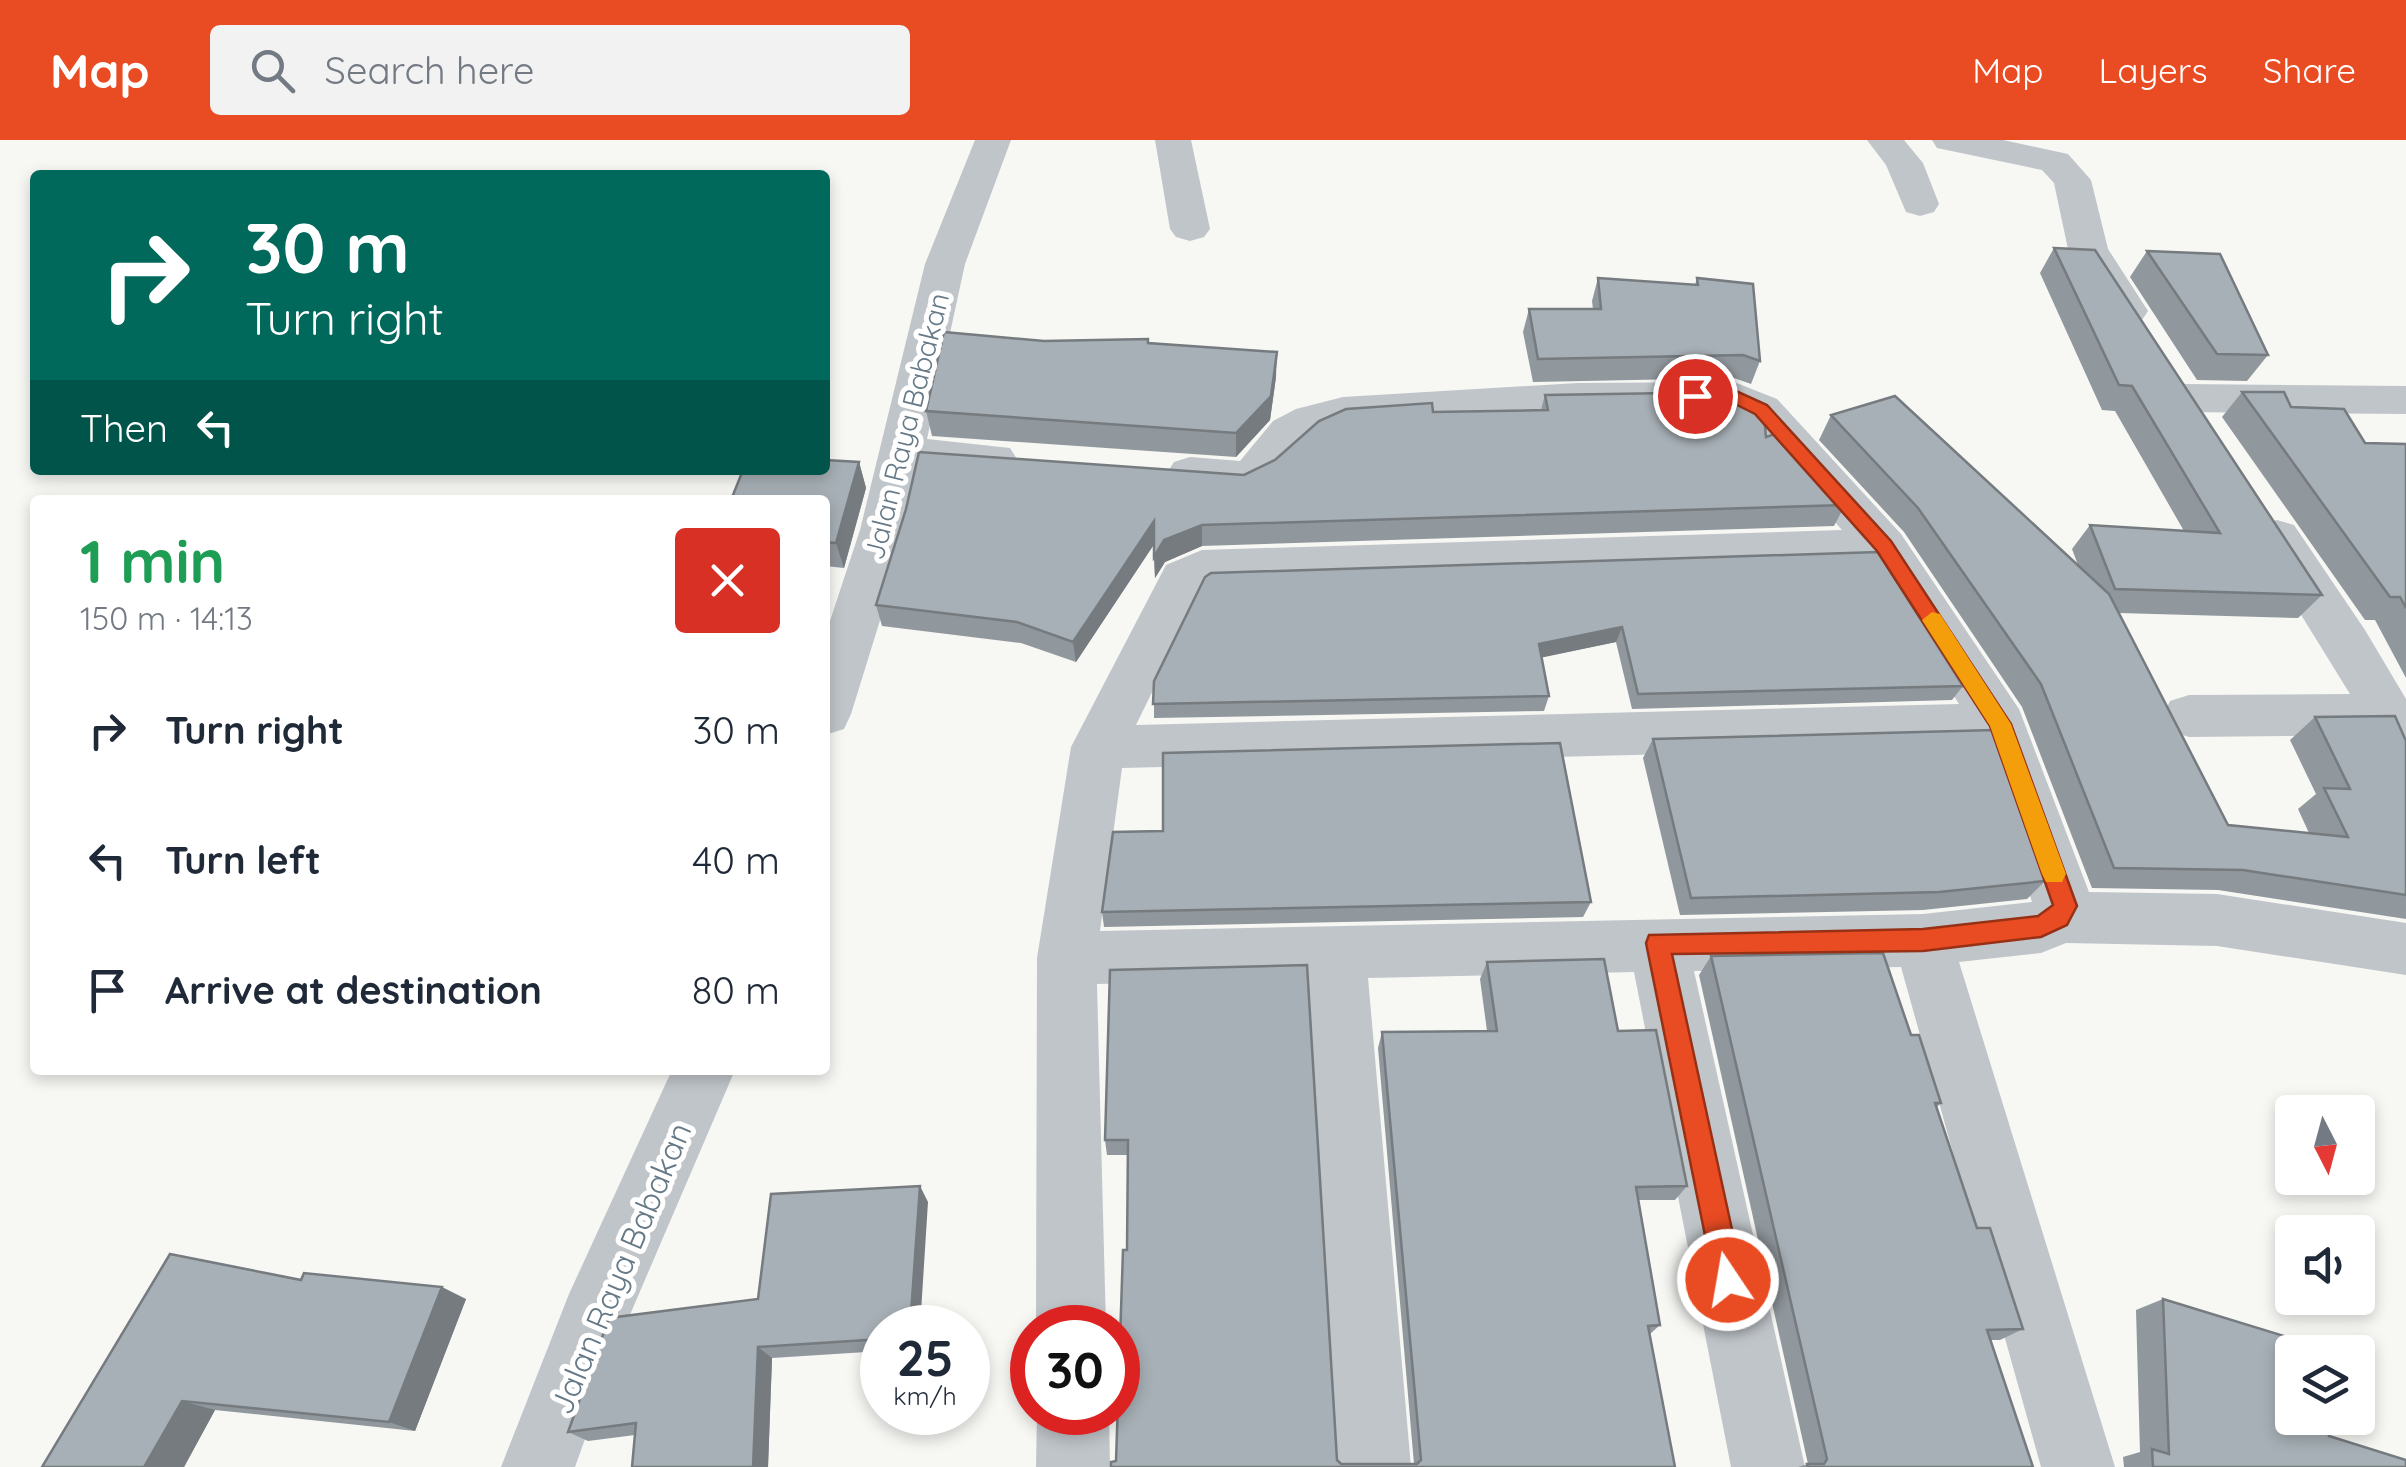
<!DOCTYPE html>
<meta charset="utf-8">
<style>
:root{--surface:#fff;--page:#f2f2f3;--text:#1f2937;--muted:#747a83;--accent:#e94b22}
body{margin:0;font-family:Quicksand,sans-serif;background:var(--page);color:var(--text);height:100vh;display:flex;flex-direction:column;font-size:38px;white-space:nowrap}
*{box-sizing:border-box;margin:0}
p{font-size:32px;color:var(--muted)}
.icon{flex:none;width:55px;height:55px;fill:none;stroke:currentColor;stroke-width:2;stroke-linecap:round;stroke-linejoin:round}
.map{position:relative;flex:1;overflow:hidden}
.side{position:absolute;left:30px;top:355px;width:800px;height:580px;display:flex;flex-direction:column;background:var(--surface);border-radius:10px;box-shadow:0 5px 15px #0003}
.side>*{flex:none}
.hud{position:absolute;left:30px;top:30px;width:800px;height:305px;border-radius:10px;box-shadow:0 5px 15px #0003;background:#00695c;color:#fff;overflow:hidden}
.needle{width:65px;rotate:174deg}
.buttons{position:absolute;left:2275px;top:955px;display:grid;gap:20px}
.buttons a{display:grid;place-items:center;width:100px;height:100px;border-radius:10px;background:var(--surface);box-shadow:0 5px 15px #0003;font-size:50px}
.speed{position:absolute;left:860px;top:1165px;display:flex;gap:20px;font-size:50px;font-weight:700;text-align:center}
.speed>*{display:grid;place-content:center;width:130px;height:130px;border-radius:50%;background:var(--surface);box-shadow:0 5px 15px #0003;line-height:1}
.speed small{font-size:25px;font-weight:400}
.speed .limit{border:15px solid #d22;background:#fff;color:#111}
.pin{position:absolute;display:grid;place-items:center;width:85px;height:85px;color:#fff;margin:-42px;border:5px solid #fff;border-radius:50%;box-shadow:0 2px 10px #0007}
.me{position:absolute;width:110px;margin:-55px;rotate:348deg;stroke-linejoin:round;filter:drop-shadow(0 0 8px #0008)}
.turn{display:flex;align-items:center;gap:35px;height:210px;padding:0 50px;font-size:45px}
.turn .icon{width:130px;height:130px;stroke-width:2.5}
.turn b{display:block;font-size:70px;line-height:85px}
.then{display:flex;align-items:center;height:95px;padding:0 50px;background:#0003;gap:20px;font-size:38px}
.round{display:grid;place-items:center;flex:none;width:105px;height:105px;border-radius:10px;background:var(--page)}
.headline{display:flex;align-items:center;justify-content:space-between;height:170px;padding:0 50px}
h1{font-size:60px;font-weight:700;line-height:75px;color:#1e9e55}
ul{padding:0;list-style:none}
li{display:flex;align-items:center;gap:30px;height:130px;padding:0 50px}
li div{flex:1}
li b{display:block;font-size:38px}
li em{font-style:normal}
header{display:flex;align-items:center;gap:60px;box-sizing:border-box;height:140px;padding:0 50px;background:var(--accent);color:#fff}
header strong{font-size:48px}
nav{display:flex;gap:55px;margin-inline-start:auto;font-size:35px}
.search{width:700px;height:90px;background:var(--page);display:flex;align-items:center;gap:25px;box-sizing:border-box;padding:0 35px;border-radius:10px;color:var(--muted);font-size:38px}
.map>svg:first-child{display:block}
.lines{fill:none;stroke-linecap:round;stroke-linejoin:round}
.minor{fill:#c0c5c9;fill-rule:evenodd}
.wall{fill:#90979d}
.shaded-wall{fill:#757b7f}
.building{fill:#a7b0b6;stroke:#757b7f;stroke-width:2.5}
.route{fill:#e94b22;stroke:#973116;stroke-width:2.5}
.slow{fill:#f59e0b}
.labels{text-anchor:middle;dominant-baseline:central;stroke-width:10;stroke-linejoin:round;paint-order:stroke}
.street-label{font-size:28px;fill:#657986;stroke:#fff}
.near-street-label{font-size:32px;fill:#657986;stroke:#fff}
</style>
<header>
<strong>Map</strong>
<div class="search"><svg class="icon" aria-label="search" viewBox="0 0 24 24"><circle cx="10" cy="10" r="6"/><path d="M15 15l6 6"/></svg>Search here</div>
<nav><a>Map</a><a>Layers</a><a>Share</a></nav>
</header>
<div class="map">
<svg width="2406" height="1327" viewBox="0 0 2406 1327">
<rect width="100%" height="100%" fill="#f7f7f4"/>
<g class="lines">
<path class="minor" d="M 975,0 L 1011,0 L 965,124 L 927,299 L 1010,308 L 1017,319 L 1010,330 L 994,335 L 921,330 L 908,390 L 851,574 L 844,589 L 825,595 L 825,496 L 860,390 L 925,124 Z
M 1155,0 L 1191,0 L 1210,89 L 1204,97 L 1190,101 L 1176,97 L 1170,89 Z
M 1867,0 L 1904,0 L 1923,23 L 1939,64 L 1934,72 L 1920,76 L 1906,72 L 1886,25 Z
M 1932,0 L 2003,0 L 2068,14 L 2091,40 L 2108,109 L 2148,171 L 2142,180 L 2127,184 L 2112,180 L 2106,171 L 2068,109 L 2054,43 L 2042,30 L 1937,8 Z
M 1734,242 L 1777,259 L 1901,394 L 2019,569 L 2089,752 L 2217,754 L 2406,783 L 2406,835 L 2217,806 L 2066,803 L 2041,813 L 1959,822 L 2115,1327 L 2041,1327 L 1901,827 L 1694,831 L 1805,1327 L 1731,1327 L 1634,832 L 1368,838 L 1411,1327 L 1337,1327 L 1308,839 L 1097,844 L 1106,1188 L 1036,1188 L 1037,818 L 1071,607 L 1166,425 L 1202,410 L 1842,390 L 1745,279 L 1727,270 L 1578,271 L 1343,287 C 1304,296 1301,314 1275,340 C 1253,362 1201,352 1174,344 L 1167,333 L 1174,322 L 1190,317 L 1240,321 L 1273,281 L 1296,269 L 1343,257 L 1578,243 ZM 1871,424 L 1959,564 L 1136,585 L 1202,450 L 1210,445 ZM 1981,606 L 2032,762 L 1923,774 L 1100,791 L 1122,628 Z
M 2182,244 L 2406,246 L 2406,274 L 2182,272 L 2167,268 L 2160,258 L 2167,248 Z
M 2277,380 L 2294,385 L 2365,490 L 2406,559 L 2406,640 L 2387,633 L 2370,595 L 2189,597 L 2170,591 L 2163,576 L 2170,561 L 2189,555 L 2350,554 L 2253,397 L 2260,385 Z
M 672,930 L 735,930 L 626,1184 L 575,1327 L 501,1327 L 569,1154 Z
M 1037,1272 L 1109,1272 L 1110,1327 L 1036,1327 Z"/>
</g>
<path class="wall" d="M 2054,108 L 2322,455 L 2298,478 L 2119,473 L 2228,685 L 2309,693 L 2298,669 L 2316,654 L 2290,600 L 2315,577 L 2406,601 L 2406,779 L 2218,750 L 2092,748 L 2022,567 L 1904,392 L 1819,300 L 1831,275 L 2078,425 L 2072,409 L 2090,385 L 2184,391 L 2115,271 L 2102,270 L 2040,133 Z
M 2147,111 L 2268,215 L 2247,241 L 2197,240 L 2130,137 Z
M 1598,138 L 1695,145 L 1697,138 L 1760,221 L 1751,244 L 1734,238 L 1533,242 L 1523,192 L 1529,169 L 1593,169 L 1592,161 Z
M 1044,201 L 1148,203 L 1276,237 L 1270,280 L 1236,317 L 932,296 L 926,271 Z
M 2242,252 L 2291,267 L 2365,303 L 2406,304 L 2406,538 L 2375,480 L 2365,480 L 2222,277 Z
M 1545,255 L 1766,297 L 1845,365 L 1834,386 L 1202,406 L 1165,422 L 1155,438 L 1154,404 L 1076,522 L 1021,503 L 882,486 L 876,465 L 1244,335 L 1275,320 L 1433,272 L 1541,270 Z
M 859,322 L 866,348 L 844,428 L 825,426 L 825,360 Z
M 1878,412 L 1963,546 L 1952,560 L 1632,569 L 1616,502 L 1542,517 L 1549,556 L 1544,571 L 1154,578 L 1154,541 Z
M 1653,599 L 2045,741 L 2027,759 L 1923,770 L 1680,775 L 1643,618 Z
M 1163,691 L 1591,762 L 1583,777 L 1104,787 L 1102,772 Z
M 1711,816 L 1911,895 L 1941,963 L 1937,967 L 1977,1088 L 2023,1189 L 2000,1200 L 1991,1200 L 2033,1327 L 1798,1327 L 1808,1324 L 1699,835 Z
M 1604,819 L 1618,891 L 1656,890 L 1687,1046 L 1675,1060 L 1639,1060 L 1660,1185 L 1650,1194 L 1675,1327 L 1111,1327 L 1111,1322 L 1116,1321 L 1123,1110 L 1127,1110 L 1128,1015 L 1107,1015 L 1105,1000 L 1110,830 L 1307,825 L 1337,1320 L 1341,1324 L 1414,1324 L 1378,908 L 1382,892 L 1487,891 L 1480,839 L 1487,822 Z
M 928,1062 L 882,1188 L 882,1211 L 772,1218 L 768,1327 L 632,1327 L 635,1295 L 588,1301 L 568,1292 Z
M 301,1140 L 466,1159 L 415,1291 L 215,1270 L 184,1327 L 42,1327 Z
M 2163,1159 L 2329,1296 L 2406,1327 L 2124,1327 L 2123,1317 L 2140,1312 L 2136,1170 Z"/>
<path class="shaded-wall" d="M 1277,212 L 1276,237 L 1270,280 L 1236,317 L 1236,293 Z
M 859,322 L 866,348 L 844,428 L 836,403 Z
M 1154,381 L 1155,403 L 1076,522 L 1073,502 Z
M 1202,385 L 1202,406 L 1165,422 L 1155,438 L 1154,417 L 1164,400 Z
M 1622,487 L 1616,502 L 1535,519 L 1539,504 Z
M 920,1046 L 928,1062 L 920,1188 L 910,1188 Z
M 442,1147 L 466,1159 L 415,1291 L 389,1282 Z
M 758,1207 L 772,1218 L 768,1327 L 753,1327 Z
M 182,1261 L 215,1270 L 184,1327 L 144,1327 Z"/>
<path class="building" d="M 2054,108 L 2095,110 L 2322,455 L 2115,449 L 2090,385 L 2220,393 L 2132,246 L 2119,245 Z
M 2147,111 L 2220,114 L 2268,215 L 2217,214 Z
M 1598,138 L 1698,145 L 1697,138 L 1753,144 L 1760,221 L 1743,215 L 1538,219 L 1529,169 L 1601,169 Z
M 944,192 L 1044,201 L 1148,199 L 1148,203 L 1277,212 L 1271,256 L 1236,293 L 926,271 Z
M 1735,252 L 1752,260 L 1764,274 L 1766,297 L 1781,292 L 1845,365 L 1202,385 L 1164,400 L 1154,417 L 1154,381 L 1073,502 L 1017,482 L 876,465 L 906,369 L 919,312 L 1244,335 L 1275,320 L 1319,281 L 1346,269 L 1432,263 L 1433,272 L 1548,270 L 1545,255 Z
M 2242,252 L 2284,252 L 2291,267 L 2344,269 L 2365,303 L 2406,304 L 2406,468 L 2400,457 L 2390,457 Z
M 1895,256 L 2109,454 L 2228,685 L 2348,697 L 2324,648 L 2350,649 L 2315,577 L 2395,576 L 2406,601 L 2406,755 L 2243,730 L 2114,728 L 2041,544 L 1918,368 L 1831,275 Z
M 825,320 L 859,322 L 836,403 L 825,402 L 825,360 L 731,360 L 743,330 L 825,330 Z
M 1878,412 L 1963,546 L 1638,554 L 1622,487 L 1539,504 L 1549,556 L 1153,564 L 1154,541 L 1205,437 L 1211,433 Z
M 1994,590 L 2045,741 L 1939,752 L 1691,758 L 1653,599 Z
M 1560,603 L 1591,762 L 1102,772 L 1113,692 L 1163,691 L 1163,613 Z
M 1883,813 L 1911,895 L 1919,895 L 1941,963 L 1935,963 L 1977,1088 L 1990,1088 L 2023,1189 L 1987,1190 L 2033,1327 L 1808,1327 L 1807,1324 L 1824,1324 L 1827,1319 L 1711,816 Z
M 1604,819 L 1618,891 L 1656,890 L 1687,1046 L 1636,1047 L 1660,1185 L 1648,1186 L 1675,1327 L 1111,1327 L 1111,1322 L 1116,1321 L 1123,1110 L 1127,1110 L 1128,1000 L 1105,1000 L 1110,830 L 1307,825 L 1337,1320 L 1341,1324 L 1417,1324 L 1421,1320 L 1382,892 L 1497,891 L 1487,822 Z
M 920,1046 L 910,1188 L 882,1188 L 882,1199 L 758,1207 L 753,1327 L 632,1327 L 636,1283 L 568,1292 L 609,1178 L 758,1159 L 771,1054 Z
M 170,1114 L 301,1140 L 304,1133 L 442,1147 L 389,1282 L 182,1261 L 144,1327 L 42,1327 Z
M 2163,1159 L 2320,1207 L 2320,1212 L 2292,1212 L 2292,1278 L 2327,1278 L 2329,1296 L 2406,1320 L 2406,1327 L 2153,1327 L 2152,1309 L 2169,1314 Z"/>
<path class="route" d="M 1695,250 L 1734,250 L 1767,265 L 1891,401 L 2011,584 L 2077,766 L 2067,785 L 2041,797 L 1923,811 L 1672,814 L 1743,1140 L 1738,1150 L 1728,1154 L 1719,1150 L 1714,1140 L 1646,803 L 1649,795 L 1923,789 L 2038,776 L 2053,765 L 1990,586 L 1877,411 L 1755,274 L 1731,262 L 1688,260 L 1688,252 Z"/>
<path class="slow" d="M 1932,472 L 1940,474 L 2011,584 L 2066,734 L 2062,742 L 2046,742 L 2042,734 L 1990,586 L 1922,480 Z"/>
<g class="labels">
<g class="street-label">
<text transform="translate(906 286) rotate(-76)">Jalan Raya Babakan</text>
</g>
<g class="near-street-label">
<text transform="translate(620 1128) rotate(-67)">Jalan Raya Babakan</text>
</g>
</g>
</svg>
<div class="buttons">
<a><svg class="needle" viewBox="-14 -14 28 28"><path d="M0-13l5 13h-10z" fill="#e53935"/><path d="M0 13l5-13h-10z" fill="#747a83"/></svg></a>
<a><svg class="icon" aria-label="sound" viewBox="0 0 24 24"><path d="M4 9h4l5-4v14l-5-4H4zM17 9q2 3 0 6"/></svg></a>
<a><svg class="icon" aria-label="layers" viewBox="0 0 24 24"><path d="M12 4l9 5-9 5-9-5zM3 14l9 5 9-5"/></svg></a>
</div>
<div class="speed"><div>25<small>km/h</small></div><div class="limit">30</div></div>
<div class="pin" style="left:1695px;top:256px;background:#d93025"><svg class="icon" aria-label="arrive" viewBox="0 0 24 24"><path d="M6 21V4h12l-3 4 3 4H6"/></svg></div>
<svg class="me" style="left:1728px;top:1140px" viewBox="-20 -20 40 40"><circle r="17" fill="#e94b22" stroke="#fff" stroke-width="3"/><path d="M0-11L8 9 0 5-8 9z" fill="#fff"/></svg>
<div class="hud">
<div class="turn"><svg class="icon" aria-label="right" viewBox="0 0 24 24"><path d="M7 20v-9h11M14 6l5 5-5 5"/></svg><div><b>30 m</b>Turn right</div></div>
<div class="then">Then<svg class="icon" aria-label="left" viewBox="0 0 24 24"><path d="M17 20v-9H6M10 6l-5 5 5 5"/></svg></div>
</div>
<section class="side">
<div class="headline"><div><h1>1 min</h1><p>150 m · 14:13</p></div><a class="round" style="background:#d93025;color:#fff"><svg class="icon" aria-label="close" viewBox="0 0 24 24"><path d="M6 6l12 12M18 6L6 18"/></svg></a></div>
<ul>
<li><svg class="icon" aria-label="right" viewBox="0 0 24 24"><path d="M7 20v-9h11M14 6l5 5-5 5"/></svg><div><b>Turn right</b></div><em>30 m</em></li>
<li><svg class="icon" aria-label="left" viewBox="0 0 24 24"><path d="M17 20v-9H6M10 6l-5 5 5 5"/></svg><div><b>Turn left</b></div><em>40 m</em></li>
<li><svg class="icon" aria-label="arrive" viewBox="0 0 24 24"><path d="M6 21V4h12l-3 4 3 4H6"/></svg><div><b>Arrive at destination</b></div><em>80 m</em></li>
</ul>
</section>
</div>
